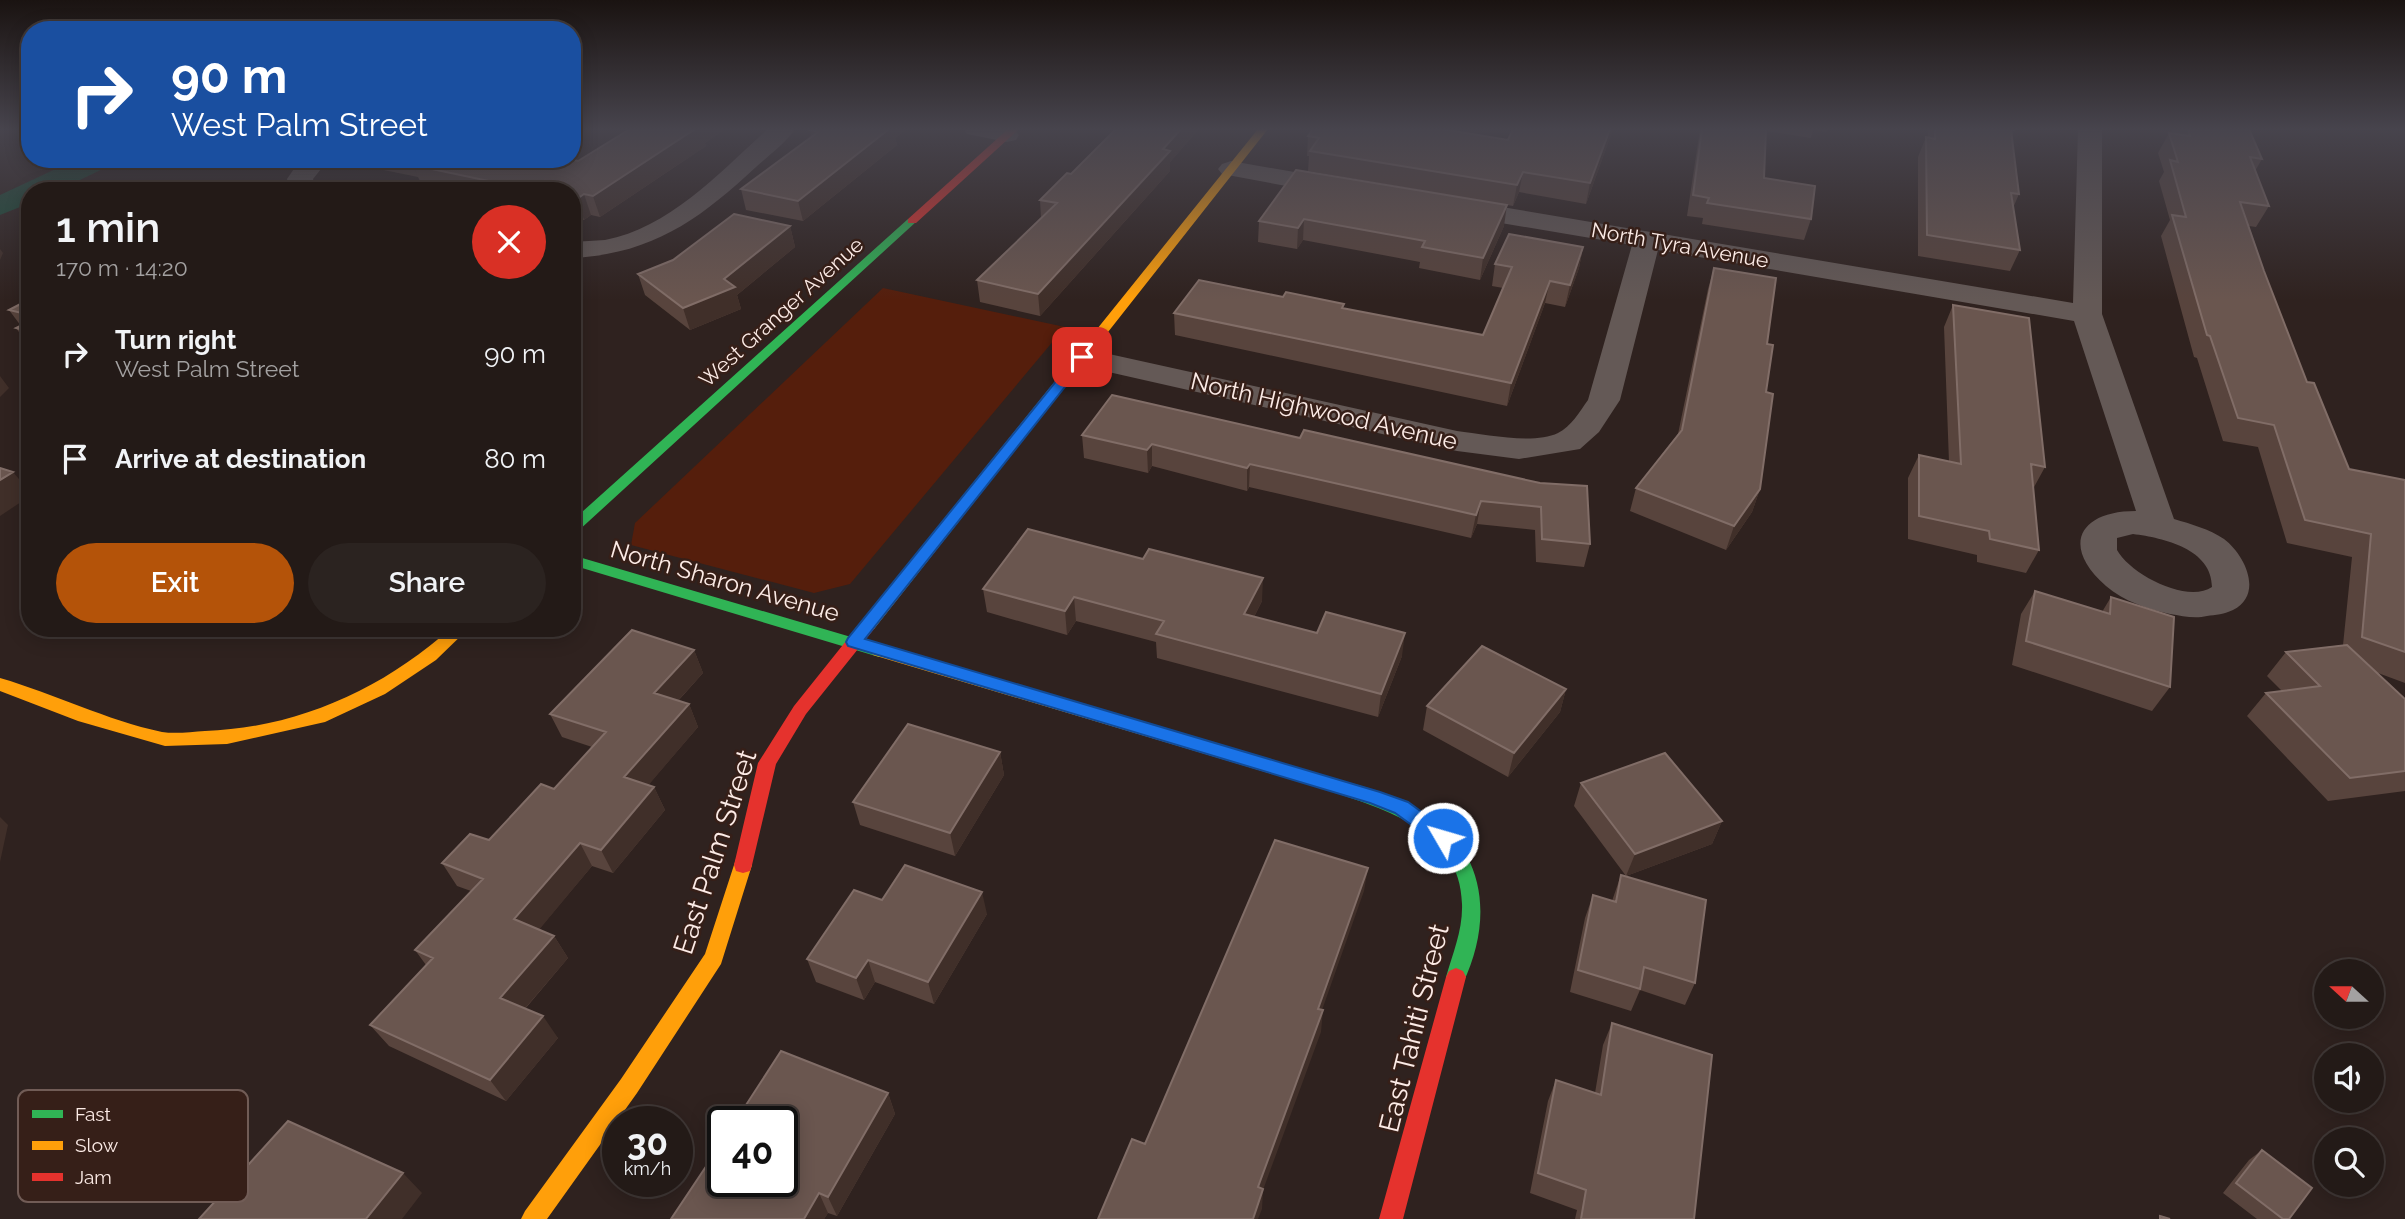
<!DOCTYPE html>
<meta charset="utf-8">
<style>
:root{--surface:#231a17;--page:#2b2320;--text:#f1f3f6;--muted:#a3a1a1;--line:#403836;--accent:#b45309}
body{margin:0;font-family:Raleway,sans-serif;background:var(--page);color:var(--text);height:100vh;display:flex;flex-direction:column;font-size:26px;white-space:nowrap}
*{box-sizing:border-box;margin:0}
p{font-size:23px;color:var(--muted)}
.icon{flex:none;width:38px;height:38px;fill:none;stroke:currentColor;stroke-width:2;stroke-linecap:round;stroke-linejoin:round}
.map{position:relative;flex:1;overflow:hidden}
.side{position:absolute;left:21px;top:182px;width:560px;height:455px;display:flex;flex-direction:column;background:var(--surface);border-radius:28px;box-shadow:0 4px 18px #0003,0 0 0 2px var(--line)}
.side>*{flex:none}
.banner{position:absolute;left:21px;top:21px;width:560px;height:147px;border-radius:28px;box-shadow:0 4px 18px #0003,0 0 0 2px var(--line);background:#1a4fa0;color:#fff;overflow:hidden}
.needle{width:46px;rotate:291deg}
.buttons{position:absolute;left:2314px;top:959px;display:grid;gap:14px}
.buttons a{display:grid;place-items:center;width:70px;height:70px;border-radius:50%;background:var(--surface);box-shadow:0 4px 18px #0003,0 0 0 2px var(--line);font-size:35px}
.speed{position:absolute;left:602px;top:1106px;display:flex;gap:14px;font-size:35px;font-weight:700;text-align:center}
.speed>*{display:grid;place-content:center;width:91px;height:91px;border-radius:50%;background:var(--surface);box-shadow:0 4px 18px #0003,0 0 0 2px var(--line);line-height:1}
.speed small{font-size:18px;font-weight:400}
.speed .limit{border:4px solid #111;border-radius:10px;background:#fff;color:#111}
.pin{position:absolute;display:grid;place-items:center;width:60px;height:60px;color:#fff;margin:-30px;border-radius:14px;box-shadow:0 4px 10px #0006}
.me{position:absolute;width:77px;margin:-38px;rotate:308deg;stroke-linejoin:round;filter:drop-shadow(0 0 5px #0008)}
.turn{display:flex;align-items:center;gap:24px;height:147px;padding:0 35px;font-size:32px}
.turn .icon{width:91px;height:91px;stroke-width:2.5}
.turn b{display:block;font-size:49px;line-height:60px}
.round{display:grid;place-items:center;flex:none;width:74px;height:74px;border-radius:37px;background:var(--page)}
.overview{display:flex;align-items:center;justify-content:space-between;height:119px;padding:0 35px}
h1{font-size:42px;font-weight:600;line-height:52px}
.cta{display:flex;gap:14px;margin-top:auto;padding:14px 35px}
.cta a{flex:1;height:80px;border-radius:42px;background:var(--accent);color:#fff;font-size:28px;font-weight:600;line-height:80px;text-align:center}
.cta a+a{background:var(--page);color:var(--text)}
ul{padding:0;list-style:none}
li{display:flex;align-items:center;gap:21px;height:105px;padding:0 35px}
li div{flex:1}
li b{display:block;font-size:26px}
li em{font-style:normal}
.map>svg:first-child{display:block}
.green{fill:#551e0c}
.lines{fill:none;stroke-linecap:round;stroke-linejoin:round}
.canal{fill:#194d37;fill-rule:evenodd}
.street{fill:#645956;fill-rule:evenodd}
.fast{fill:#30b455;fill-rule:evenodd}
.slow{fill:#ff9f0a;fill-rule:evenodd}
.jam{fill:#e5322d;fill-rule:evenodd}
.wall{fill:#58443d}
.shaded-wall{fill:#402f29}
.building{fill:#6a564f;stroke:#816d67;stroke-width:2}
.route{fill:#1a73e8;stroke:#114b97;stroke-width:2}
.labels{text-anchor:middle;dominant-baseline:central;stroke-width:5;stroke-linejoin:round;paint-order:stroke}
.far-street-label{font-size:21px;fill:#fcebe6;stroke:#361f18}
.street-label{font-size:24px;fill:#fcebe6;stroke:#361f18}
.near-street-label{font-size:28px;fill:#fcebe6;stroke:#361f18}
.key{fill:#361f18;stroke:#715c56;stroke-width:2}
.key-label{font-size:19px;fill:#fcebe6}
</style>
<div class="map">
<svg width="2405" height="1219" viewBox="0 0 2405 1219">
<rect width="100%" height="100%" fill="#2f221f"/>
<path class="green" d="M 883,288 L 1065,327 L 850,584 L 814,593 L 631,545 L 635,523 Z"/>
<g class="lines">
<path class="canal" d="M 77,159 L 115,159 L 111,165 L 57,191 L 30,191 L 30,203 L 0,215 L 0,195 Z"/>
<path class="street" d="M 768,129 L 795,129 C 785,144 769,155 756,167 C 699,220 652,254 572,258 L 572,242 C 583,241 594,241 605,240 C 670,228 721,171 768,129 Z
M 964,129 L 1013,129 L 1019,135 L 1016,140 L 1007,142 L 967,134 Z
M 2078,129 L 2102,129 L 2102,314 L 2174,519 C 2191,524 2209,529 2224,539 C 2245,555 2264,594 2233,610 C 2225,614 2215,615 2207,616 C 2195,619 2182,616 2170,614 C 2148,609 2123,601 2106,586 C 2061,547 2078,511 2136,511 L 2074,321 L 1658,250 L 1620,400 L 1599,432 L 1580,449 L 1519,459 L 1457,451 L 1082,366 L 1071,364 L 1067,357 L 1071,350 L 1082,348 L 1457,431 C 1484,434 1533,445 1558,433 C 1571,427 1580,411 1588,400 L 1632,245 L 1454,215 L 1445,213 L 1441,207 L 1445,201 L 1454,199 L 2073,303 ZM 2133,534 C 2164,538 2212,549 2212,587 C 2187,604 2130,574 2117,550 L 2117,538 Z
M 329,159 L 313,179 L 316,191 L 290,191 L 287,179 L 300,160 Z
M 1231,161 L 1340,180 L 1349,183 L 1353,188 L 1349,193 L 1340,196 L 1222,174 L 1218,169 L 1222,164 Z"/>
<path class="fast" d="M 908,219 L 917,221 L 577,532 L 572,534 L 572,521 Z
M 572,555 L 885,647 L 887,651 L 879,657 L 572,565 Z
M 1326,776 C 1359,785 1393,794 1423,812 C 1487,850 1493,920 1463,983 L 1456,986 L 1449,983 L 1446,977 C 1453,953 1463,929 1462,904 C 1461,828 1378,807 1320,788 L 1317,783 L 1320,778 Z"/>
<path class="slow" d="M 1258,129 L 1268,129 L 874,629 L 862,629 L 860,625 L 862,621 Z
M 451,628 L 469,628 L 436,660 L 385,694 L 325,722 L 227,744 L 165,746 L 78,721 L 0,691 L 0,678 C 55,694 106,720 162,732 C 175,734 191,732 205,731 C 297,728 383,689 451,628 Z
M 879,645 L 1326,776 L 1332,778 L 1335,783 L 1332,788 L 1326,790 L 873,655 L 871,651 L 873,647 Z
M 743,857 L 750,859 L 752,865 L 721,964 L 637,1093 L 547,1219 L 521,1219 L 525,1211 L 621,1079 L 705,954 L 734,865 L 736,859 Z"/>
<path class="jam" d="M 1008,129 L 1019,129 L 916,223 L 908,223 L 908,219 Z
M 868,619 L 876,625 L 874,629 L 806,714 L 776,764 L 752,865 L 750,871 L 743,873 L 736,871 L 734,865 L 758,763 L 794,706 L 862,621 Z
M 1456,968 L 1463,971 L 1466,977 L 1403,1219 L 1379,1219 L 1446,977 L 1449,971 Z"/>
</g>
<path class="wall" d="M 630,129 L 725,129 L 705,143 L 706,146 L 600,217 L 591,215 L 584,220 L 572,218 L 572,191 L 449,191 L 422,185 L 418,177 L 364,166 L 361,159 L 569,159 L 578,161 Z
M 811,129 L 907,129 L 895,138 L 897,145 L 803,221 L 746,210 L 741,189 L 811,137 L 810,130 Z
M 1116,129 L 1199,129 L 1170,162 L 1170,171 L 1040,316 L 980,302 L 977,280 L 1041,218 L 1040,200 L 1071,174 Z
M 1613,129 L 1586,204 L 1519,192 L 1513,206 L 1308,171 L 1309,156 L 1307,156 L 1308,136 L 1508,140 Z
M 1700,129 L 1828,129 L 1827,132 L 1813,130 L 1811,138 L 1766,131 L 1764,178 L 1811,219 L 1804,240 L 1702,224 L 1703,218 L 1687,216 Z
M 1928,129 L 2014,129 L 2012,136 L 2019,194 L 2013,208 L 2020,250 L 2010,271 L 1918,256 L 1918,157 L 1926,137 L 1928,138 Z
M 2170,129 L 2249,129 L 2262,159 L 2255,171 L 2269,206 L 2256,227 L 2249,226 L 2264,271 L 2307,382 L 2349,469 L 2405,480 L 2405,683 L 2378,673 L 2405,699 L 2405,791 L 2328,801 L 2247,716 L 2266,693 L 2282,691 L 2267,676 L 2286,652 L 2343,645 L 2352,557 L 2287,543 L 2258,447 L 2223,441 L 2197,358 L 2194,357 L 2161,236 L 2170,220 L 2159,181 L 2164,172 L 2158,153 L 2169,133 L 2172,133 Z
M 1296,170 L 1504,226 L 1480,280 L 1419,268 L 1420,262 L 1303,240 L 1297,249 L 1258,242 L 1259,221 Z
M 790,226 L 795,247 L 737,295 L 741,309 L 690,330 L 645,295 L 638,274 Z
M 1583,247 L 1579,268 L 1565,307 L 1545,303 L 1507,406 L 1175,335 L 1174,313 L 1283,297 L 1483,335 L 1503,288 L 1492,286 L 1495,264 Z
M 1714,268 L 1767,344 L 1766,392 L 1760,489 L 1752,512 L 1726,550 L 1630,511 L 1636,488 L 1678,434 L 1708,289 Z
M 30,299 L 30,347 L 16,328 L 21,326 L 9,310 Z
M 1953,305 L 2045,467 L 2033,489 L 2039,550 L 2026,573 L 1977,562 L 1977,555 L 1908,539 L 1908,478 L 1919,455 L 1949,462 L 1944,327 Z
M 1082,435 L 1300,438 L 1540,483 L 1590,544 L 1584,567 L 1536,562 L 1535,530 L 1477,524 L 1471,538 L 1249,487 L 1247,491 L 1152,466 L 1148,473 L 1084,458 Z
M 983,589 L 1262,601 L 1254,617 L 1402,656 L 1378,717 L 1157,658 L 1156,642 L 1076,621 L 1067,635 L 987,612 Z
M 2035,591 L 2102,612 L 2111,597 L 2170,687 L 2152,711 L 2012,665 L 2021,614 Z
M 694,650 L 703,673 L 678,701 L 689,704 L 698,727 L 648,785 L 654,787 L 665,810 L 613,873 L 592,866 L 539,929 L 554,936 L 568,958 L 525,1009 L 558,1038 L 506,1101 L 389,1046 L 370,1025 L 426,965 L 415,950 L 471,891 L 457,886 L 442,863 L 489,840 L 554,789 L 592,747 L 562,737 L 550,714 Z
M 1566,689 L 1560,712 L 1508,777 L 1423,730 L 1427,706 Z
M 1000,752 L 1004,775 L 955,856 L 860,825 L 853,802 Z
M 1581,783 L 1722,821 L 1712,844 L 1626,876 L 1574,806 Z
M 1621,875 L 1695,983 L 1685,1005 L 1640,990 L 1631,1011 L 1570,992 L 1585,918 L 1593,895 L 1612,901 Z
M 882,900 L 987,914 L 934,1004 L 875,982 L 864,1000 L 816,982 L 807,959 Z
M 1612,1023 L 1694,1219 L 1575,1219 L 1577,1210 L 1530,1193 L 1548,1101 L 1556,1080 L 1595,1093 L 1603,1045 Z
M 888,1093 L 895,1114 L 837,1216 L 828,1213 L 824,1219 L 671,1219 Z
M 2262,1150 L 2289,1219 L 2257,1219 L 2223,1193 L 2249,1160 Z"/>
<path class="shaded-wall" d="M 695,129 L 725,129 L 705,143 L 706,146 L 600,217 L 593,196 Z
M 886,129 L 907,129 L 895,138 L 897,145 L 803,221 L 798,201 Z
M 1181,129 L 1199,129 L 1170,162 L 1170,171 L 1040,316 L 1038,294 Z
M 1610,129 L 1613,129 L 1586,204 L 1590,183 Z
M 410,159 L 449,159 L 413,165 L 418,177 Z
M 1523,172 L 1519,192 L 1513,206 L 1517,185 Z
M 584,194 L 591,215 L 584,220 L 577,199 Z
M 1507,205 L 1504,226 L 1480,280 L 1483,258 Z
M 1304,219 L 1303,240 L 1297,249 L 1298,228 Z
M 790,226 L 795,247 L 737,295 L 741,309 L 690,330 L 683,308 L 724,279 Z
M 1583,247 L 1579,268 L 1565,307 L 1570,285 Z
M 0,249 L 3,253 L 0,260 Z
M 1550,281 L 1545,303 L 1507,406 L 1511,383 Z
M 0,376 L 9,388 L 0,397 Z
M 1152,444 L 1152,466 L 1148,473 L 1147,450 Z
M 1250,464 L 1249,487 L 1247,491 L 1247,468 Z
M 13,472 L 30,492 L 30,496 L 0,516 L 0,480 Z
M 1760,489 L 1752,512 L 1726,550 L 1734,526 Z
M 1481,501 L 1477,524 L 1471,538 L 1476,515 Z
M 1263,578 L 1262,601 L 1244,637 L 1244,614 Z
M 1074,597 L 1076,621 L 1067,635 L 1065,611 Z
M 1405,633 L 1402,656 L 1378,717 L 1381,694 Z
M 694,650 L 703,673 L 664,716 L 654,693 Z
M 1566,689 L 1560,712 L 1508,777 L 1514,753 Z
M 689,704 L 698,727 L 635,801 L 624,777 Z
M 1000,752 L 1004,775 L 955,856 L 950,833 Z
M 654,787 L 665,810 L 613,873 L 601,850 Z
M 0,817 L 8,825 L 0,862 Z
M 1722,821 L 1712,844 L 1626,876 L 1635,854 Z
M 580,843 L 592,866 L 529,942 L 514,919 Z
M 1368,868 L 1364,891 L 1315,1030 L 1318,1009 Z
M 982,892 L 987,914 L 934,1004 L 928,982 Z
M 554,936 L 568,958 L 515,1020 L 500,998 Z
M 868,960 L 875,982 L 864,1000 L 856,978 Z
M 1323,1010 L 1321,1032 L 1263,1190 L 1262,1209 L 1258,1219 L 1253,1219 L 1258,1187 Z
M 543,1016 L 558,1038 L 506,1101 L 490,1080 Z
M 888,1093 L 895,1114 L 837,1216 L 828,1197 Z
M 403,1173 L 422,1193 L 402,1219 L 366,1219 Z
M 819,1193 L 828,1213 L 824,1219 L 804,1219 Z"/>
<path class="building" d="M 630,129 L 695,129 L 593,196 L 584,194 L 577,199 L 572,198 L 572,191 L 536,191 L 413,165 L 423,159 L 569,159 L 578,161 Z
M 811,129 L 889,129 L 798,201 L 741,189 L 818,132 L 810,130 Z
M 1116,129 L 1181,129 L 1163,149 L 1170,151 L 1038,294 L 977,280 L 1057,203 L 1040,200 L 1067,173 L 1071,174 Z
M 1313,129 L 1442,129 L 1508,140 L 1513,129 L 1610,129 L 1590,183 L 1523,172 L 1517,185 L 1310,151 L 1319,138 L 1308,136 Z
M 1702,129 L 1766,129 L 1764,178 L 1815,186 L 1811,219 L 1707,203 L 1709,198 L 1693,195 Z
M 1935,129 L 2014,129 L 2014,130 L 2011,130 L 2019,194 L 2011,193 L 2020,250 L 1927,235 L 1926,137 L 1935,139 Z
M 2188,129 L 2249,129 L 2262,159 L 2250,157 L 2269,206 L 2240,202 L 2264,271 L 2307,382 L 2314,383 L 2349,469 L 2405,480 L 2405,652 L 2362,637 L 2371,534 L 2305,520 L 2274,425 L 2238,418 L 2210,336 L 2207,335 L 2172,215 L 2186,217 L 2170,160 L 2178,162 L 2169,133 L 2190,136 Z
M 1296,170 L 1507,205 L 1483,258 L 1422,247 L 1425,241 L 1304,219 L 1298,228 L 1259,221 Z
M 734,214 L 790,226 L 724,279 L 735,287 L 683,308 L 638,274 L 673,260 Z
M 1509,234 L 1583,247 L 1570,285 L 1550,281 L 1511,383 L 1174,313 L 1199,280 L 1283,297 L 1286,292 L 1344,304 L 1342,308 L 1483,335 L 1512,267 L 1495,264 Z
M 1714,268 L 1776,278 L 1767,344 L 1773,345 L 1766,392 L 1773,394 L 1760,489 L 1734,526 L 1636,488 L 1682,430 Z
M 30,299 L 30,315 L 9,310 Z
M 1953,305 L 2029,318 L 2045,467 L 2031,464 L 2039,550 L 1990,539 L 1989,531 L 1919,516 L 1919,455 L 1961,464 Z
M 30,321 L 30,332 L 16,328 Z
M 1112,395 L 1300,438 L 1304,430 L 1540,483 L 1587,486 L 1590,544 L 1542,539 L 1541,507 L 1481,501 L 1476,515 L 1250,464 L 1247,468 L 1152,444 L 1147,450 L 1082,435 Z
M 0,468 L 13,472 L 0,480 Z
M 1028,529 L 1143,559 L 1149,549 L 1263,578 L 1244,614 L 1317,633 L 1326,612 L 1405,633 L 1381,694 L 1156,634 L 1164,621 L 1074,597 L 1065,611 L 983,589 Z
M 2035,591 L 2110,614 L 2111,597 L 2174,617 L 2170,687 L 2026,641 Z
M 632,630 L 694,650 L 654,693 L 689,704 L 624,777 L 654,787 L 601,850 L 580,843 L 514,919 L 554,936 L 500,998 L 543,1016 L 490,1080 L 370,1025 L 433,958 L 415,950 L 483,879 L 442,863 L 470,834 L 489,840 L 541,784 L 554,789 L 606,732 L 550,714 Z
M 2347,645 L 2405,699 L 2405,771 L 2350,778 L 2266,693 L 2320,686 L 2286,652 Z
M 1482,646 L 1566,689 L 1514,753 L 1427,706 Z
M 908,724 L 1000,752 L 950,833 L 853,802 Z
M 1665,753 L 1722,821 L 1635,854 L 1581,783 Z
M 1275,840 L 1368,868 L 1318,1009 L 1323,1010 L 1258,1187 L 1263,1189 L 1253,1219 L 1098,1219 L 1132,1139 L 1145,1144 Z
M 905,865 L 982,892 L 928,982 L 868,960 L 856,978 L 807,959 L 854,890 L 882,900 Z
M 1621,875 L 1706,900 L 1695,983 L 1644,967 L 1640,989 L 1578,970 L 1593,895 L 1616,902 Z
M 1612,1023 L 1712,1055 L 1694,1219 L 1581,1219 L 1586,1190 L 1538,1173 L 1556,1080 L 1601,1095 Z
M 781,1051 L 888,1093 L 828,1197 L 819,1193 L 804,1219 L 671,1219 L 723,1141 L 723,1181 L 782,1181 L 782,1122 L 735,1122 Z
M 288,1121 L 403,1173 L 366,1219 L 199,1219 Z
M 2262,1150 L 2312,1188 L 2289,1219 L 2283,1219 L 2236,1183 Z
M 2160,1216 L 2170,1219 L 2160,1219 Z"/>
<linearGradient id="sky" x2="0" y2="1"><stop stop-color="#1a1311"/><stop offset="0.43" stop-color="#47444d"/><stop offset="1" stop-color="#47444d" stop-opacity="0"/></linearGradient>
<rect width="2405" height="300" fill="url(#sky)"/>
<path class="route" d="M 1082,353 L 1087,354 L 1087,359 L 865,639 L 1380,792 L 1408,802 L 1449,832 L 1452,838 L 1449,843 L 1443,846 L 1436,843 L 1395,813 L 1370,803 L 848,646 L 846,642 L 848,638 L 1078,354 Z"/>
<g class="labels">
<g class="far-street-label">
<text transform="translate(1680 245) rotate(10)">North Tyra Avenue</text>
<text transform="translate(781 312) rotate(-42)">West Granger Avenue</text>
</g>
<g class="street-label">
<text transform="translate(1324 411) rotate(13)">North Highwood Avenue</text>
<text transform="translate(725 581) rotate(16)">North Sharon Avenue</text>
</g>
<g class="near-street-label">
<text transform="translate(715 852) rotate(-72)">East Palm Street</text>
<text transform="translate(1414 1028) rotate(-76)">East Tahiti Street</text>
</g>
</g>
<rect x="18" y="1090" width="230" height="112" rx="10" class="key"/>
<rect x="32" y="1110" width="31" height="8" fill="#30b455"/>
<rect x="32" y="1141" width="31" height="9" fill="#ff9f0a"/>
<rect x="32" y="1173" width="31" height="8" fill="#e5322d"/>
<g class="key-label">
<text x="75" y="1121">Fast</text>
<text x="75" y="1152">Slow</text>
<text x="75" y="1184">Jam</text>
</g>
</svg>
<div class="buttons">
<a><svg class="needle" viewBox="-14 -14 28 28"><path d="M0-13l5 13h-10z" fill="#e53935"/><path d="M0 13l5-13h-10z" fill="#a3a1a1"/></svg></a>
<a><svg class="icon" aria-label="sound" viewBox="0 0 24 24"><path d="M4 9h4l5-4v14l-5-4H4zM17 9q2 3 0 6"/></svg></a>
<a><svg class="icon" aria-label="search" viewBox="0 0 24 24"><circle cx="10" cy="10" r="6"/><path d="M15 15l6 6"/></svg></a>
</div>
<div class="speed"><div>30<small>km/h</small></div><div class="limit">40</div></div>
<div class="pin" style="left:1082px;top:357px;background:#d93025"><svg class="icon" aria-label="arrive" viewBox="0 0 24 24"><path d="M6 21V4h12l-3 4 3 4H6"/></svg></div>
<svg class="me" style="left:1443px;top:838px" viewBox="-20 -20 40 40"><circle r="17" fill="#1a73e8" stroke="#fff" stroke-width="3"/><path d="M0-11L8 9 0 5-8 9z" fill="#fff"/></svg>
<div class="banner">
<div class="turn"><svg class="icon" aria-label="right" viewBox="0 0 24 24"><path d="M7 20v-9h11M14 6l5 5-5 5"/></svg><div><b>90 m</b>West Palm Street</div></div>
</div>
<section class="side">
<div class="overview"><div><h1>1 min</h1><p>170 m · 14:20</p></div><a class="round" style="background:#d93025;color:#fff"><svg class="icon" aria-label="close" viewBox="0 0 24 24"><path d="M6 6l12 12M18 6L6 18"/></svg></a></div>
<ul>
<li><svg class="icon" aria-label="right" viewBox="0 0 24 24"><path d="M7 20v-9h11M14 6l5 5-5 5"/></svg><div><b>Turn right</b><p>West Palm Street</p></div><em>90 m</em></li>
<li><svg class="icon" aria-label="arrive" viewBox="0 0 24 24"><path d="M6 21V4h12l-3 4 3 4H6"/></svg><div><b>Arrive at destination</b></div><em>80 m</em></li>
</ul>
<div class="cta"><a>Exit</a><a>Share</a></div>
</section>
</div>
